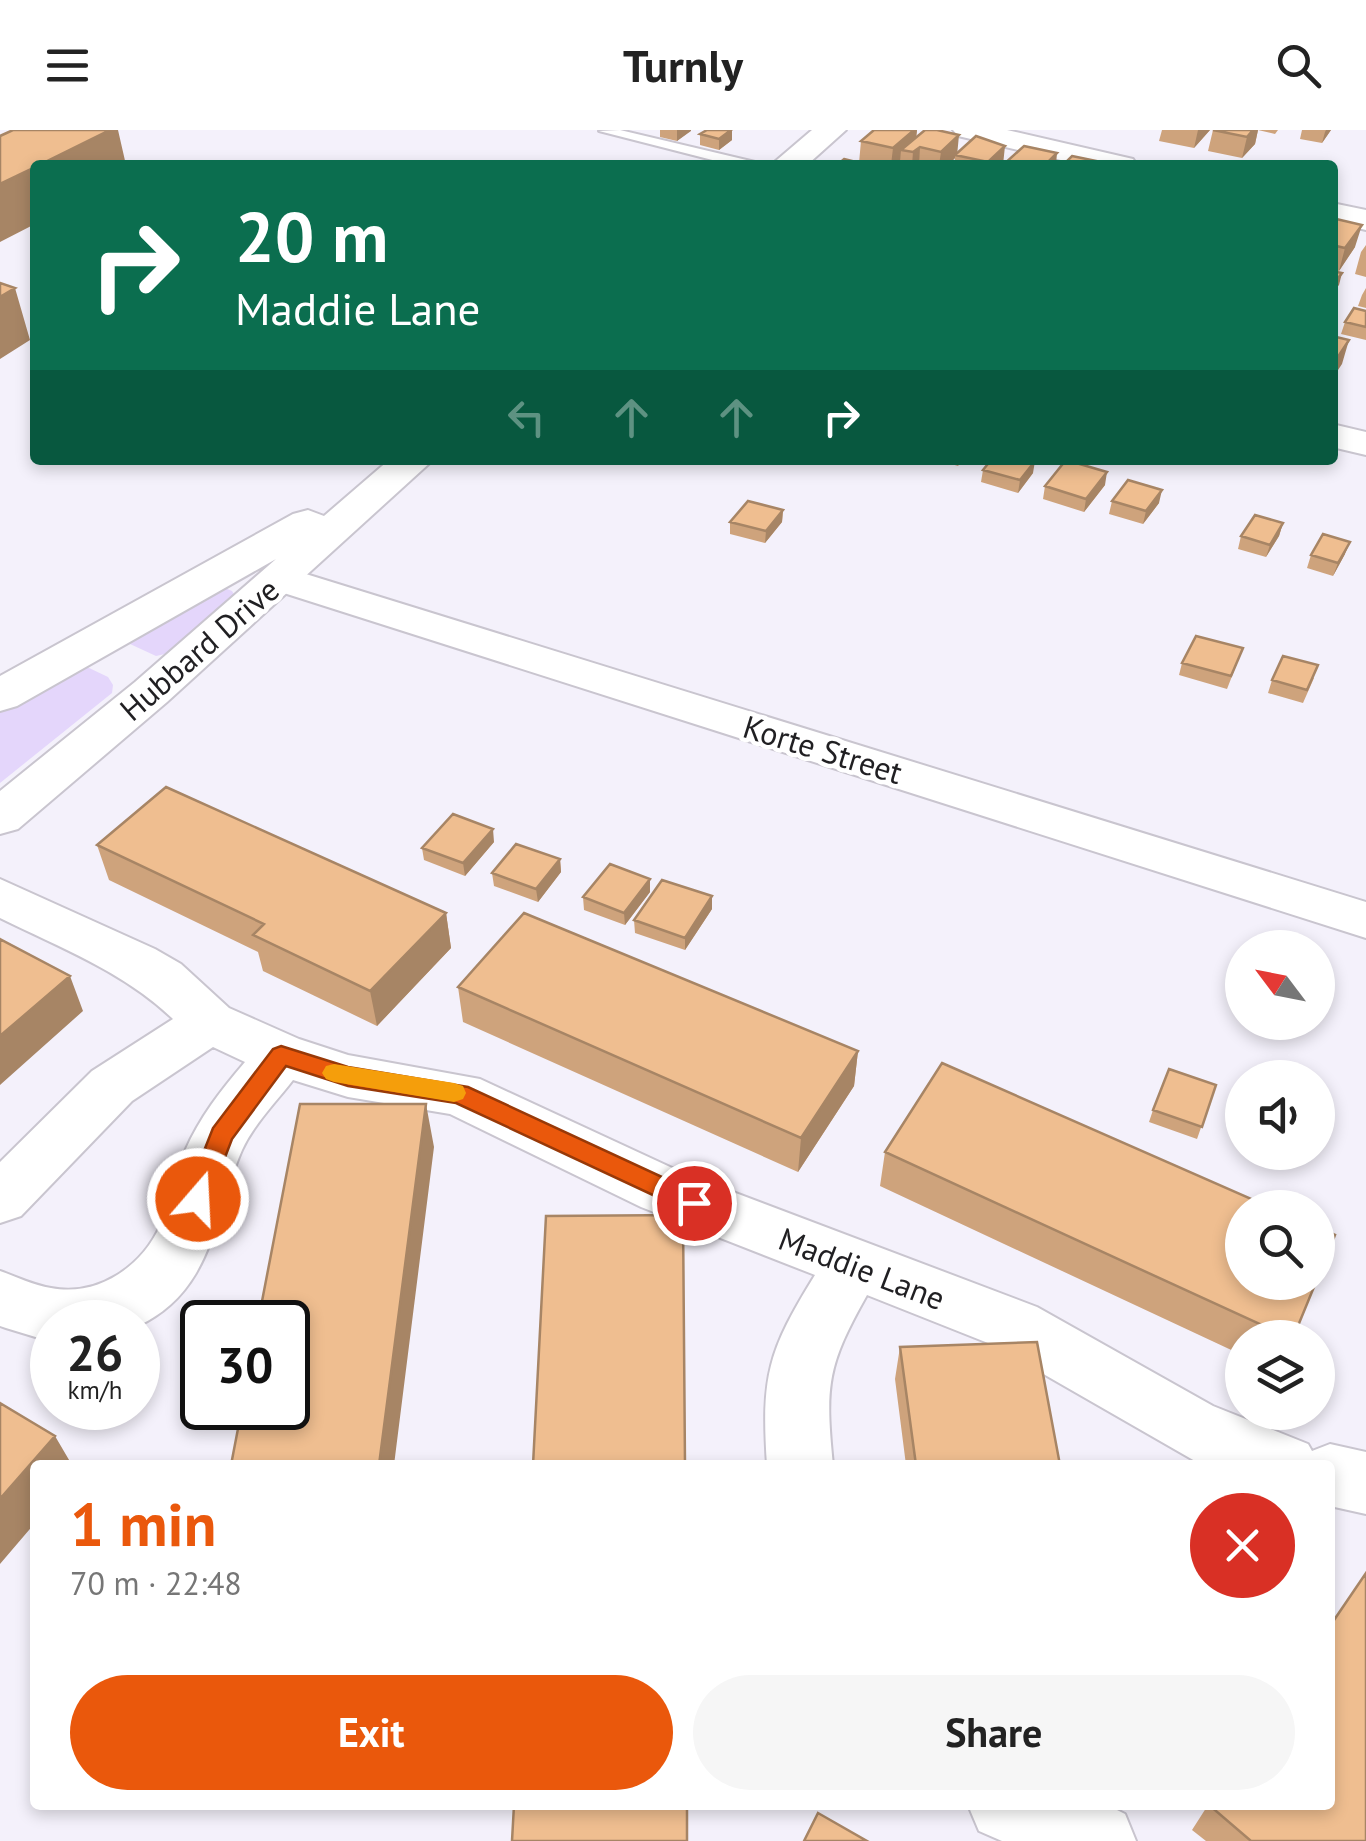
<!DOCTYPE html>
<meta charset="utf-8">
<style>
:root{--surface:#fff;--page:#f6f6f6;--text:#222;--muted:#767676;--accent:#ea580c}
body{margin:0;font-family:"PT Sans",sans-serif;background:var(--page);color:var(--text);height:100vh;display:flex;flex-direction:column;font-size:38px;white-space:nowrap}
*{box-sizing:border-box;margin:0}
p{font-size:32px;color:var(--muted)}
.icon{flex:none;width:55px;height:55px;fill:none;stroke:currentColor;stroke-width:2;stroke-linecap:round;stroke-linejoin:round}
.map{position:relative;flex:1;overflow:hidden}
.side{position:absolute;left:30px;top:1330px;width:1305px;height:350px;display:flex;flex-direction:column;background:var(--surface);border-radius:10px;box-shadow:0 5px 15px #0003}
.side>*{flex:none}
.guide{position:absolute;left:30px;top:30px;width:1308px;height:305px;border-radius:10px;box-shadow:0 5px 15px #0003;background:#0b6e4f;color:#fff;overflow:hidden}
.needle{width:65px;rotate:302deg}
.buttons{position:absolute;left:1225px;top:800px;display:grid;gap:20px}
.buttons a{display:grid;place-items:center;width:110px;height:110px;border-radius:50%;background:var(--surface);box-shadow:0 5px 15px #0003;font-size:50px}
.speed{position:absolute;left:30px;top:1170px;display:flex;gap:20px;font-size:50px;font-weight:700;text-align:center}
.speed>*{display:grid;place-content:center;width:130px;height:130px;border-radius:50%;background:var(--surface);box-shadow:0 5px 15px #0003;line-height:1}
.speed small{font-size:25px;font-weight:400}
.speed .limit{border:5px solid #111;border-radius:15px;background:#fff;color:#111}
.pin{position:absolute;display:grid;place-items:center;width:85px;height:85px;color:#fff;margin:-42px;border:5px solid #fff;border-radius:50%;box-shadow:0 2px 10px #0007}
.me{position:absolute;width:110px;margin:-55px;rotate:19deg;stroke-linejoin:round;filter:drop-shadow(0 0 8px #0008)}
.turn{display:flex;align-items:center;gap:35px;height:210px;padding:0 40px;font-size:45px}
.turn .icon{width:130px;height:130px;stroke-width:2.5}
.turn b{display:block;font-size:70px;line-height:85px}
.lanes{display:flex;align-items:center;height:95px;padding:0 40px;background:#0003;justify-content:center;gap:50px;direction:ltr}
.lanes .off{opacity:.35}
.round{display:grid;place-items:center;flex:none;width:105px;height:105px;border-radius:52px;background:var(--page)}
.overview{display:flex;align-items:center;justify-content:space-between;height:170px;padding:0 40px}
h1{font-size:60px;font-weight:700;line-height:75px;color:var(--accent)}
.action{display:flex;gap:20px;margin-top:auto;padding:20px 40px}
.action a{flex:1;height:115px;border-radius:60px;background:var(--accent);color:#fff;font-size:40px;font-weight:700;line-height:115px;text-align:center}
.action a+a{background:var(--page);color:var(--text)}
header{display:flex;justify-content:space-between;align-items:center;height:130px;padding:0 40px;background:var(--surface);font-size:45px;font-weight:700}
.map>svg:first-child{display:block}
.green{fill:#e4d6fb}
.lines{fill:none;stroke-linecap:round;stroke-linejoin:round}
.lane-casing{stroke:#c9c5cf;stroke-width:4}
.street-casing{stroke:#c9c5cf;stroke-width:4}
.secondary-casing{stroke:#c9c5cf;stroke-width:4}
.lane{fill:#fff;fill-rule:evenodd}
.street{fill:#fff;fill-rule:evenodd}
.secondary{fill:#fff;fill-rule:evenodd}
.wall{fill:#cea37c}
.shaded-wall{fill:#a78565}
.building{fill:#efbe90;stroke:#a78565;stroke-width:2.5}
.route{fill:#ea580c;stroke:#983908;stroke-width:2.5}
.slow{fill:#f59e0b}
.labels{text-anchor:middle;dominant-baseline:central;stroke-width:9;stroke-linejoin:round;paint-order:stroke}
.street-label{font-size:32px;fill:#201f22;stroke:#fff}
</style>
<header><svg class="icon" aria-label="menu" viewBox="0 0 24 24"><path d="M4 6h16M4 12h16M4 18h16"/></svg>Turnly<svg class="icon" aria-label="search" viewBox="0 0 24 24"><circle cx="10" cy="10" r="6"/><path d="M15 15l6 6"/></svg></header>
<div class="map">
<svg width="1366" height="1711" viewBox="0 0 1366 1711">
<rect width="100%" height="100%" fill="#f4f1fb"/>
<path class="green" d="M 220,456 L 232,461 L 235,466 L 229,473 L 165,524 L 156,526 L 117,508 Z
M 87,537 L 108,547 L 113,555 L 112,563 L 0,653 L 0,582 L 51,545 Z"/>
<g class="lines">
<g class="lane-casing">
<path id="lane" d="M 620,0 L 755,32 L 757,35 L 732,35 L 599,1 Z"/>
</g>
<g class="street-casing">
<path id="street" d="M 953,0 L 1007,0 L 1133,29 L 1137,35 L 1082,35 L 958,6 Z
M 1332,73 L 1366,80 L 1366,100 L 1332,92 Z
M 1332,294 L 1366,302 L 1366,325 L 1332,317 Z
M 280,436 L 1366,772 L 1366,808 L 265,457 L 259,448 L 265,439 Z
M 0,749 L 155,819 L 181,834 L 229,878 L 299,909 L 348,925 L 480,949 L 683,1043 L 1037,1177 L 1213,1276 L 1308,1314 L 1312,1321 L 1330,1314 L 1366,1322 L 1366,1384 L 1330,1376 L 1330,1335 L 1202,1335 L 993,1215 L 867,1165 C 827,1236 825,1255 833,1335 L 767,1335 C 761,1246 768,1221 815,1145 L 641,1077 L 450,984 L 348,967 L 293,950 C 276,972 254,994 242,1020 C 213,1086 214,1160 138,1196 L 138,1192 L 52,1192 L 52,1212 L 6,1198 L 0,1196 L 0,1141 C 17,1147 33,1155 51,1158 C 98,1167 142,1137 161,1094 C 171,1070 175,1044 185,1021 C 200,987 221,960 245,932 L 213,917 L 132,971 L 21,1086 L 0,1093 L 0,1032 L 92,941 L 173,889 C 124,842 61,818 0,788 Z
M 968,1675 L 1107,1675 L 1125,1684 L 1136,1711 L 1002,1711 L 979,1701 Z"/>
</g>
<g class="secondary-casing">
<path id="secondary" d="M 812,0 L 846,0 L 807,35 L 771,35 Z
M 389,330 L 433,330 L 167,572 L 18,699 L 0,704 L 0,661 L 135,552 L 276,429 L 17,576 L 0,581 L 0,546 L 293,384 L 308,380 L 324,386 Z"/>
</g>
<use href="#lane" class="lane"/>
<use href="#street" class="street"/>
<use href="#secondary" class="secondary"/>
</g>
<path class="wall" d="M 660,0 L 691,0 L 677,11 L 660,7 Z
M 707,0 L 732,0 L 732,10 L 719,20 L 700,15 L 700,4 Z
M 917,0 L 916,7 L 957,23 L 1003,35 L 954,35 L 955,28 L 948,35 L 900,35 L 900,32 L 896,35 L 870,35 L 859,33 L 861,11 Z
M 1162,0 L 1210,0 L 1194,18 L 1159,11 Z
M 1213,0 L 1278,0 L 1275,4 L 1258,0 L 1255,14 L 1242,28 L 1208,21 Z
M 1302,0 L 1331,0 L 1322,13 L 1300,9 Z
M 1332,88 L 1355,117 L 1339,141 L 1332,139 Z
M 1366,115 L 1366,147 L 1355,144 L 1361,122 Z
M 1366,158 L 1366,178 L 1358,176 L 1362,165 Z
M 1366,181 L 1366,210 L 1341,204 L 1345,192 Z
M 938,330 L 963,330 L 958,336 Z
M 983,340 L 1033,343 L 1018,363 L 981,352 Z
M 1105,355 L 1084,382 L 1043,369 L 1045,356 Z
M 1112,371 L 1159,373 L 1143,394 L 1109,384 Z
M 783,380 L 782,392 L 765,413 L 730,404 L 730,392 Z
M 1283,393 L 1279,406 L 1266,427 L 1238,419 L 1241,406 Z
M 1345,424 L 1333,446 L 1307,438 L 1311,425 Z
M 1243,518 L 1227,559 L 1179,545 L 1182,533 Z
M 1314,548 L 1303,573 L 1268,563 L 1272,550 Z
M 494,712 L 465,746 L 424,730 L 422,718 Z
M 97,715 L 446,783 L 451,818 L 377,896 L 263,841 L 258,822 L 109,750 Z
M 560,729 L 561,742 L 538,772 L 494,756 L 492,743 Z
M 650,762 L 625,795 L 584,780 L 583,767 Z
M 712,766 L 712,779 L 685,820 L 635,803 L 634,790 Z
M 458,857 L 858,921 L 854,956 L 798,1042 L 463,892 Z
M 1216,955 L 1197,1009 L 1149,992 L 1153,980 Z
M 885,1022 L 1293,1208 L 1242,1208 L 1242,1225 L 880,1056 Z
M 900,1217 L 1060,1335 L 906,1335 L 895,1249 Z
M 1208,1675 L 1366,1711 L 1206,1711 L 1192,1700 Z"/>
<path class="shaded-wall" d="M 110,0 L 118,0 L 126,35 L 39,35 Z
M 677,0 L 691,0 L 691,1 L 677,11 Z
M 731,0 L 732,0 L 732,10 L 719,20 L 719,9 Z
M 914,0 L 917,0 L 915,18 L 901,20 L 900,32 L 896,35 L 891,35 L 893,18 Z
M 1198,0 L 1210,0 L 1194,18 Z
M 1253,0 L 1258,0 L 1255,14 L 1242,28 L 1247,7 Z
M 1326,0 L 1331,0 L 1322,13 L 1325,2 Z
M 959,5 L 957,26 L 955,25 L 955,28 L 948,35 L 939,35 L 941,22 Z
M 1005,16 L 1003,35 L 988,35 L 988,32 Z
M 920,17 L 919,35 L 912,35 L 913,22 Z
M 1057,23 L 1056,35 L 1045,35 Z
M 35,37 L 35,94 L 0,112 L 0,54 Z
M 1362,95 L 1355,117 L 1339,141 L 1345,118 Z
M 1342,143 L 1339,155 L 1332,164 L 1332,156 Z
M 15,158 L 30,210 L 0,229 L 0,167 Z
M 1349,210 L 1342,234 L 1332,249 L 1332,236 Z
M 1035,331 L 1033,343 L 1018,363 L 1020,350 Z
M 1107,342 L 1105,355 L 1084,382 L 1086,369 Z
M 1162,360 L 1159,373 L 1143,394 L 1146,381 Z
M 783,380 L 782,392 L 765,413 L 766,401 Z
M 1283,393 L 1279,406 L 1266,427 L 1270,415 Z
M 1350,412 L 1345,424 L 1333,446 L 1338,433 Z
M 493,699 L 494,712 L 465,746 L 463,733 Z
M 560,729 L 561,742 L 538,772 L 536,759 Z
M 650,749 L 650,762 L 625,795 L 624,783 Z
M 712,766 L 712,779 L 685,820 L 685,808 Z
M 446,783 L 451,818 L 377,896 L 370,861 Z
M 70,846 L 83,881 L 0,955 L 0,906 Z
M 858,921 L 854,956 L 798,1042 L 801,1008 Z
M 426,974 L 434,1017 L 394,1335 L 379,1335 Z
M 55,1306 L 72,1335 L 35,1335 L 35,1393 L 0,1434 L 0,1369 Z"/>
<path class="building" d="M 13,0 L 110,0 L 39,35 L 35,35 L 35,37 L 0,54 L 0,6 Z
M 707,0 L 731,0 L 719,9 L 700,4 Z
M 874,0 L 914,0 L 893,18 L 861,11 Z
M 925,0 L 937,0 L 959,5 L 941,22 L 920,17 L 913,22 L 901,20 Z
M 1213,0 L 1253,0 L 1247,7 Z
M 976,6 L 1005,16 L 988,32 L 955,25 Z
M 1024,16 L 1057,23 L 1045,35 L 1003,35 Z
M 1072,26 L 1106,33 L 1104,35 L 1063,35 Z
M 844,29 L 868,35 L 837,35 Z
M 1332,88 L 1362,95 L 1345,118 L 1332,115 Z
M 1332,141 L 1342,143 L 1332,156 Z
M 0,153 L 15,158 L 0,167 Z
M 1354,178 L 1366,181 L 1366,197 L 1345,192 Z
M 1332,206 L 1349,210 L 1332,236 Z
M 991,330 L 1031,330 L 1035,331 L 1020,350 L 983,340 Z
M 1066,330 L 1107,342 L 1086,369 L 1045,356 Z
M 1128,350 L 1162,360 L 1146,381 L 1112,371 Z
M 748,371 L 783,380 L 766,401 L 730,392 Z
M 1255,385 L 1283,393 L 1270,415 L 1241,406 Z
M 1323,404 L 1350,412 L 1338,433 L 1311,425 Z
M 1196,506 L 1243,518 L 1231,546 L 1182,533 Z
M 1283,526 L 1318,535 L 1307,560 L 1272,550 Z
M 166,657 L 446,783 L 370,861 L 253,805 L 264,794 L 97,715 Z
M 453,684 L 493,699 L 463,733 L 422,718 Z
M 516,714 L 560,729 L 536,759 L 492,743 Z
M 610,734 L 650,749 L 624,783 L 583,767 Z
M 662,750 L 712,766 L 685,808 L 634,790 Z
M 524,783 L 858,921 L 801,1008 L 458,857 Z
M 0,809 L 70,846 L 0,906 Z
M 942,933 L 1272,1078 L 1242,1078 L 1242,1152 L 1316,1152 L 1293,1208 L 1290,1208 L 885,1022 Z
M 1169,939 L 1216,955 L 1202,997 L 1153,980 Z
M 300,974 L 426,974 L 379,1335 L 231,1335 L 242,1278 L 288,1278 L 288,1192 L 258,1192 Z
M 683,1085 L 685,1335 L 533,1335 L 546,1086 Z
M 1318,1097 L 1335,1105 L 1318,1148 Z
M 1037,1212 L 1060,1335 L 916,1335 L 900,1217 Z
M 0,1273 L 55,1306 L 0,1369 Z
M 1366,1443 L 1366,1711 L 1251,1711 L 1209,1675 L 1330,1675 L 1330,1496 Z
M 514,1675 L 687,1675 L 687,1711 L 512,1711 Z
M 818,1683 L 867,1711 L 804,1711 Z"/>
<path class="route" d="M 281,916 L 348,937 L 468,957 L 703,1066 L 706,1073 L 703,1080 L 694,1083 L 685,1080 L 456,973 L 348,956 L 286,936 L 232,1009 L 206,1077 L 198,1080 L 189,1077 L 185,1069 L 213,998 L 273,919 Z"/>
<path class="slow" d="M 334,934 L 454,953 L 463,956 L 466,963 L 463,969 L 454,972 L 334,952 L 326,949 L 322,943 L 326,936 Z"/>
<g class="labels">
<g class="street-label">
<text transform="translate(199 519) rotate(-41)">Hubbard Drive</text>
<text transform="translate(823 619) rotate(17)">Korte Street</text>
<text transform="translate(862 1138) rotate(21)">Maddie Lane</text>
</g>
</g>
</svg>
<div class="buttons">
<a><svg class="needle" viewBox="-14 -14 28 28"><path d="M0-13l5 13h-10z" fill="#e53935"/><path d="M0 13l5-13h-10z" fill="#767676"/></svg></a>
<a><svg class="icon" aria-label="sound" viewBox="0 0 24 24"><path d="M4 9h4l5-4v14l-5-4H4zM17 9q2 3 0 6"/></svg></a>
<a><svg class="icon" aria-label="search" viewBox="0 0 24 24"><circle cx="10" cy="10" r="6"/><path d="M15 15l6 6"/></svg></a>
<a><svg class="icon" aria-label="layers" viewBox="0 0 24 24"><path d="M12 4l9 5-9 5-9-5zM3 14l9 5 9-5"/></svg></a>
</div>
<div class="speed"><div>26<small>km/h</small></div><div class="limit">30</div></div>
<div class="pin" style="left:694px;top:1073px;background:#d93025"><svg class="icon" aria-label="arrive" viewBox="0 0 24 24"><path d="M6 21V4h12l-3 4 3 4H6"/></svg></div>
<svg class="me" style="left:198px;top:1069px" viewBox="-20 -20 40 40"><circle r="17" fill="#ea580c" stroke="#fff" stroke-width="3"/><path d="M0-11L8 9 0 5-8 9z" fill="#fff"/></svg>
<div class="guide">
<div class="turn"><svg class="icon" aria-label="right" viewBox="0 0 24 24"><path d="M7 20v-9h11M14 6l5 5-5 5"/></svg><div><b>20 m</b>Maddie Lane</div></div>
<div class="lanes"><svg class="icon off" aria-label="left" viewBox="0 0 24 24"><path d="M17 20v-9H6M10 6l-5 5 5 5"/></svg><svg class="icon off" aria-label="ahead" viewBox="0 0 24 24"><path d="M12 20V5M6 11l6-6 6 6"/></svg><svg class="icon off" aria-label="ahead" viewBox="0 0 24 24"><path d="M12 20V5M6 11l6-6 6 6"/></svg><svg class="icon" aria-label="right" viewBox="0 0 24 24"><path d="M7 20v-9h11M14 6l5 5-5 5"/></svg></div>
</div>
<section class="side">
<div class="overview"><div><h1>1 min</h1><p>70 m · 22:48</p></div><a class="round" style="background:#d93025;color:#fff"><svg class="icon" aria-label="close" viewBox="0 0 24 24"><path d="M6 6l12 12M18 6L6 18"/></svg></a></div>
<div class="action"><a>Exit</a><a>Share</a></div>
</section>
</div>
